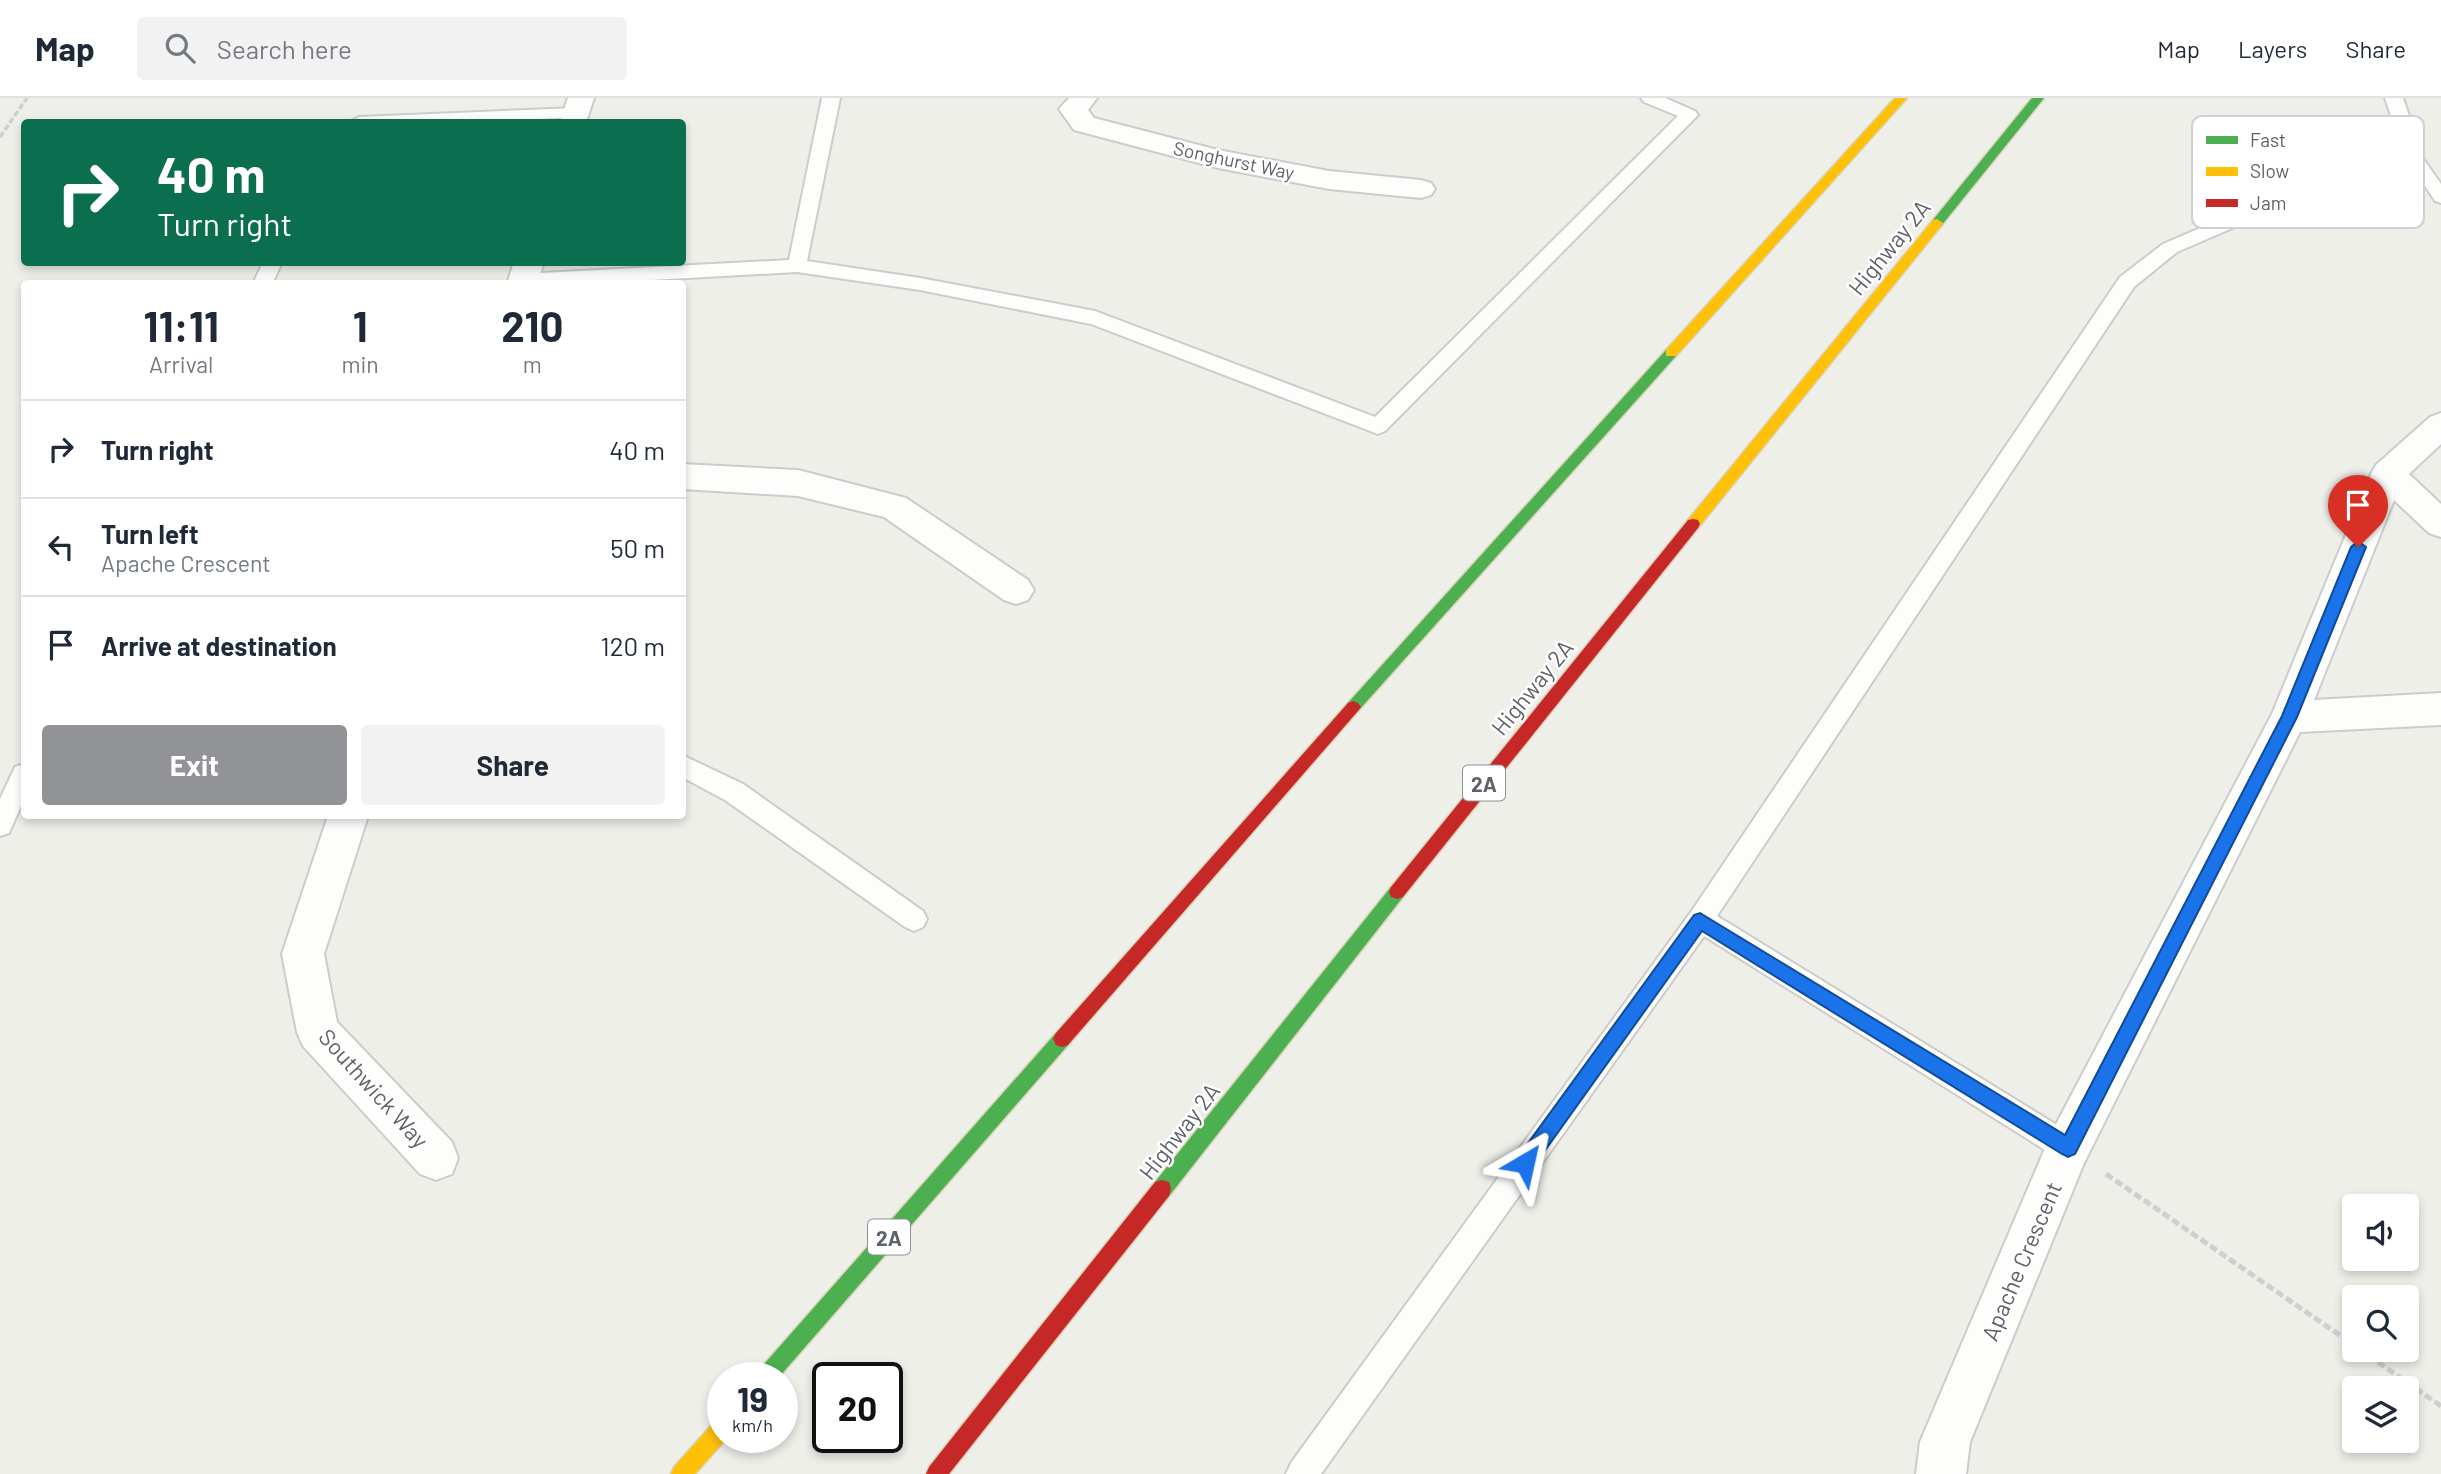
<!DOCTYPE html>
<style>
:root{--surface:#fff;--page:#f2f2f3;--text:#1f2937;--muted:#747a83;--line:#e0e1e3;--accent:#919396}
body{margin:0;font-family:Barlow,sans-serif;background:var(--page);color:var(--text);height:100vh;display:flex;flex-direction:column;font-size:26px;white-space:nowrap}
*{box-sizing:border-box;margin:0}
p{font-size:23px;color:var(--muted)}
.icon{flex:none;width:38px;height:38px;fill:none;stroke:currentColor;stroke-width:2;stroke-linecap:round;stroke-linejoin:round}
.map{position:relative;flex:1;overflow:hidden}
.panel{position:absolute;left:21px;top:182px;width:665px;height:539px;display:flex;flex-direction:column;background:var(--surface);border-radius:7px;box-shadow:0 4px 10px #0003}
.panel>*{flex:none}
.hud{position:absolute;left:21px;top:21px;width:665px;height:147px;border-radius:7px;box-shadow:0 4px 10px #0003;background:#0b6e4f;color:#fff;overflow:hidden}
.fabs{position:absolute;left:2342px;top:1096px;display:grid;gap:14px}
.fabs a{display:grid;place-items:center;width:77px;height:77px;border-radius:7px;background:var(--surface);box-shadow:0 4px 10px #0003;font-size:35px}
.speed{position:absolute;left:707px;top:1264px;display:flex;gap:14px;font-size:35px;font-weight:700;text-align:center}
.speed>*{display:grid;place-content:center;width:91px;height:91px;border-radius:50%;background:var(--surface);box-shadow:0 4px 10px #0003;line-height:1}
.speed small{font-size:18px;font-weight:400}
.speed .limit{border:4px solid #111;border-radius:10px;background:#fff;color:#111}
.pin{position:absolute;display:grid;place-items:center;width:60px;height:60px;color:#fff;margin:-72px -30px;border-radius:50% 50% 50% 0;rotate:-45deg;box-shadow:0 0 7px #0007}
.pin .icon{rotate:45deg}
.me{position:absolute;width:77px;margin:-38px;rotate:36deg;stroke-linejoin:round;filter:drop-shadow(0 0 5px #0008)}
.turn{display:flex;align-items:center;gap:24px;height:147px;padding:0 21px;font-size:32px}
.turn .icon{width:91px;height:91px;stroke-width:2.5}
.turn b{display:block;font-size:49px;line-height:60px}
.eta{display:flex;justify-content:space-evenly;align-items:center;height:119px;text-align:center}
.eta b{font-size:42px;font-weight:700;line-height:49px}
.action{display:flex;gap:14px;margin-top:auto;padding:14px 21px}
.action a{flex:1;height:80px;border-radius:7px;background:var(--accent);color:#fff;font-size:28px;font-weight:700;line-height:80px;text-align:center}
.action a+a{background:var(--page);color:var(--text)}
ul{padding:0;list-style:none}
li{display:flex;align-items:center;gap:21px;height:98px;padding:0 21px;border-top:2px solid var(--line)}
li div{flex:1}
li b{display:block;font-size:26px}
li em{font-style:normal}
header{display:flex;align-items:center;gap:42px;box-sizing:border-box;height:98px;padding:0 35px;background:var(--surface);border-bottom:2px solid var(--line)}
header strong{font-size:33px}
nav{display:flex;gap:38px;margin-inline-start:auto;font-size:24px}
.search{width:490px;height:63px;background:var(--page);display:flex;align-items:center;gap:18px;box-sizing:border-box;padding:0 24px;border-radius:7px;color:var(--muted);font-size:26px}
.map>svg:first-child{display:block}
.lines{fill:none;stroke-linecap:round;stroke-linejoin:round}
.lane-casing{stroke:#cbcccb;stroke-width:4}
.street-casing{stroke:#cbcccb;stroke-width:4}
.fast-casing{stroke:#d9d3b5;stroke-width:3}
.slow-casing{stroke:#d9d3b5;stroke-width:3}
.jam-casing{stroke:#d9d3b5;stroke-width:3}
.path-far1{stroke:#cbd1ce;stroke-width:3.5;stroke-dasharray:6 2.5;stroke-linecap:butt}
.path{stroke:#cbd1ce;stroke-width:5;stroke-dasharray:8 3.5;stroke-linecap:butt}
.lane{fill:#fdfdfc;fill-rule:evenodd}
.street{fill:#fdfdfc;fill-rule:evenodd}
.fast{fill:#4caf50;fill-rule:evenodd}
.slow{fill:#ffc107;fill-rule:evenodd}
.jam{fill:#c62828;fill-rule:evenodd}
.route{fill:#1a73e8;stroke:#114b97;stroke-width:2}
.labels{text-anchor:middle;dominant-baseline:central;stroke-width:5;stroke-linejoin:round;paint-order:stroke}
.far-street-label{font-size:19px;fill:#5e6269;stroke:#fff}
.shield{fill:#fff;stroke:#8e9196;stroke-width:2}
.shield-label{font-size:21px;font-weight:bold;fill:#5e6269}
.street-label{font-size:23px;fill:#5e6269;stroke:#fff}
.key{fill:#fff;stroke:#cfd0d2;stroke-width:2}
.key-label{font-size:19px;fill:#5e6269}
</style>
<header>
<strong>Map</strong>
<div class="search"><svg class="icon" aria-label="search" viewBox="0 0 24 24"><circle cx="10" cy="10" r="6"/><path d="M15 15l6 6"/></svg>Search here</div>
<nav><a>Map</a><a>Layers</a><a>Share</a></nav>
</header>
<div class="map">
<svg width="2441" height="1376" viewBox="0 0 2441 1376">
<rect width="100%" height="100%" fill="#efefea"/>
<g class="lines">
<g class="lane-casing">
<path id="lane" d="M 822,0 L 840,0 L 807,163 L 920,180 L 1095,213 L 1375,319 L 1678,18 L 1644,4 L 1641,0 L 1665,0 L 1695,13 L 1698,17 L 1385,333 L 1378,336 L 1091,226 L 920,192 L 797,174 L 580,186 L 516,186 L 513,182 L 516,177 L 523,176 L 789,162 Z
M 2385,0 L 2403,0 L 2424,62 L 2441,86 L 2441,105 L 2435,103 L 2404,56 L 2177,154 L 2134,189 L 1717,818 L 2078,1040 L 2082,1050 L 2078,1060 L 2068,1064 L 2058,1060 L 1704,838 L 1321,1376 L 1286,1376 L 1291,1365 L 1691,814 L 2120,179 L 2163,146 L 2400,44 Z
M 576,10 L 582,11 L 585,15 L 582,19 L 476,24 L 350,24 L 359,19 Z
M 263,164 L 282,164 L 272,186 L 253,186 Z
M 682,657 L 743,686 L 923,813 L 927,821 L 923,829 L 914,833 L 905,829 L 725,702 L 682,679 Z
M 24,666 L 24,701 L 9,735 L 0,738 L 0,701 L 15,669 Z"/>
</g>
<g class="street-casing">
<path id="street" d="M 568,0 L 594,0 L 586,24 L 560,24 Z
M 1069,0 L 1097,0 L 1088,12 L 1094,20 L 1218,52 L 1329,73 L 1421,82 L 1431,85 L 1435,91 L 1431,97 L 1421,100 L 1329,91 L 1218,70 L 1074,32 L 1059,11 Z
M 514,164 L 544,164 L 537,186 L 507,186 Z
M 2441,315 L 2441,346 L 2409,376 L 2441,406 L 2441,439 L 2429,435 L 2394,402 L 2314,602 L 2441,595 L 2441,627 L 2300,634 L 2084,1065 L 1970,1344 L 1966,1376 L 1916,1376 L 1920,1344 L 2052,1034 L 2272,616 L 2371,376 L 2376,367 L 2430,319 Z
M 682,366 L 798,372 L 906,400 L 1028,482 L 1034,492 L 1028,502 L 1016,506 L 1004,502 L 884,419 L 798,398 L 682,391 Z
M 328,718 L 368,718 L 324,856 L 337,924 L 452,1044 L 458,1060 L 452,1076 L 436,1082 L 420,1076 L 303,948 L 297,934 L 282,856 Z"/>
</g>
<g class="fast-casing">
<path id="fast" d="M 2032,0 L 2044,0 L 1941,128 L 1933,128 L 1933,122 Z
M 1671,251 L 1676,252 L 1676,258 L 1358,613 L 1348,613 L 1345,609 L 1348,605 L 1666,252 Z
M 1397,787 L 1403,789 L 1405,794 L 1403,799 L 1169,1098 L 1162,1100 L 1155,1098 L 1153,1091 L 1155,1084 L 1391,789 Z
M 1062,933 L 1068,935 L 1071,941 L 1068,947 L 779,1279 L 756,1279 L 759,1272 L 1056,935 Z"/>
</g>
<g class="slow-casing">
<path id="slow" d="M 1895,0 L 1907,0 L 1676,258 L 1666,258 L 1666,252 Z
M 1937,121 L 1943,125 L 1941,128 L 1698,430 L 1688,430 L 1686,426 L 1688,422 L 1933,122 Z
M 723,1319 L 723,1339 L 728,1339 L 695,1376 L 671,1376 L 674,1369 L 716,1322 Z"/>
</g>
<g class="jam-casing">
<path id="jam" d="M 1693,421 L 1698,422 L 1700,426 L 1698,430 L 1403,799 L 1397,801 L 1391,799 L 1389,794 L 1391,789 L 1688,422 Z
M 1353,603 L 1358,605 L 1361,609 L 1358,613 L 1068,947 L 1062,949 L 1056,947 L 1053,941 L 1056,935 L 1348,605 Z
M 1162,1082 L 1169,1084 L 1171,1091 L 1169,1098 L 949,1376 L 926,1376 L 929,1369 L 1155,1084 Z"/>
</g>
<path class="path-far1" d="M 0,39 L 27,0"/>
<path class="path" d="M 2106,1076 L 2354,1247
M 2359,1251 L 2441,1308"/>
<use href="#lane" class="lane"/>
<use href="#street" class="street"/>
<use href="#fast" class="fast"/>
<use href="#slow" class="slow"/>
<use href="#jam" class="jam"/>
</g>
<path class="route" d="M 2358,443 L 2366,449 L 2297,619 L 2075,1056 L 2068,1059 L 2062,1056 L 1702,833 L 1531,1072 L 1525,1075 L 1518,1072 L 1516,1065 L 1518,1059 L 1694,817 L 1700,815 L 2065,1037 L 2282,618 L 2351,449 Z"/>
<g class="labels">
<g class="far-street-label">
<text transform="translate(1234 62) rotate(12)">Songhurst Way</text>
</g>
<g class="shield">
<rect x="1463" y="667.5" width="42" height="35" rx="5"/>
<rect x="868" y="1121.5" width="42" height="35" rx="5"/>
</g>
<g class="shield-label">
<text x="1484" y="685">2A</text>
<text x="889" y="1139">2A</text>
</g>
<g class="street-label">
<text transform="translate(1889 149) rotate(-51)">Highway 2A</text>
<text transform="translate(1532 589) rotate(-51)">Highway 2A</text>
<text transform="translate(374 990) rotate(48)">Southwick Way</text>
<text transform="translate(1179 1033) rotate(-52)">Highway 2A</text>
<text transform="translate(2021 1163) rotate(-67)">Apache Crescent</text>
</g>
</g>
<rect x="2192" y="18" width="232" height="112" rx="10" class="key"/>
<rect x="2206" y="38" width="32" height="8" fill="#4caf50"/>
<rect x="2206" y="69" width="32" height="9" fill="#ffc107"/>
<rect x="2206" y="101" width="32" height="8" fill="#c62828"/>
<g class="key-label">
<text x="2250" y="49">Fast</text>
<text x="2250" y="80">Slow</text>
<text x="2250" y="112">Jam</text>
</g>
</svg>
<div class="fabs">
<a><svg class="icon" aria-label="sound" viewBox="0 0 24 24"><path d="M4 9h4l5-4v14l-5-4H4zM17 9q2 3 0 6"/></svg></a>
<a><svg class="icon" aria-label="search" viewBox="0 0 24 24"><circle cx="10" cy="10" r="6"/><path d="M15 15l6 6"/></svg></a>
<a><svg class="icon" aria-label="layers" viewBox="0 0 24 24"><path d="M12 4l9 5-9 5-9-5zM3 14l9 5 9-5"/></svg></a>
</div>
<div class="speed"><div>19<small>km/h</small></div><div class="limit">20</div></div>
<div class="pin" style="left:2358px;top:449px;background:#d93025"><svg class="icon" aria-label="arrive" viewBox="0 0 24 24"><path d="M6 21V4h12l-3 4 3 4H6"/></svg></div>
<svg class="me" style="left:1525px;top:1065px" viewBox="-20 -20 40 40"><path d="M0-17L14 15 0 8-14 15z" fill="#1a73e8" stroke="#fff" stroke-width="4"/></svg>
<div class="hud">
<div class="turn"><svg class="icon" aria-label="right" viewBox="0 0 24 24"><path d="M7 20v-9h11M14 6l5 5-5 5"/></svg><div><b>40 m</b>Turn right</div></div>
</div>
<section class="panel">
<div class="eta">
<div><b>11:11</b><p>Arrival</p></div>
<div><b>1</b><p>min</p></div>
<div><b>210</b><p>m</p></div>
</div>
<ul>
<li><svg class="icon" aria-label="right" viewBox="0 0 24 24"><path d="M7 20v-9h11M14 6l5 5-5 5"/></svg><div><b>Turn right</b></div><em>40 m</em></li>
<li><svg class="icon" aria-label="left" viewBox="0 0 24 24"><path d="M17 20v-9H6M10 6l-5 5 5 5"/></svg><div><b>Turn left</b><p>Apache Crescent</p></div><em>50 m</em></li>
<li><svg class="icon" aria-label="arrive" viewBox="0 0 24 24"><path d="M6 21V4h12l-3 4 3 4H6"/></svg><div><b>Arrive at destination</b></div><em>120 m</em></li>
</ul>
<div class="action"><a>Exit</a><a>Share</a></div>
</section>
</div>
